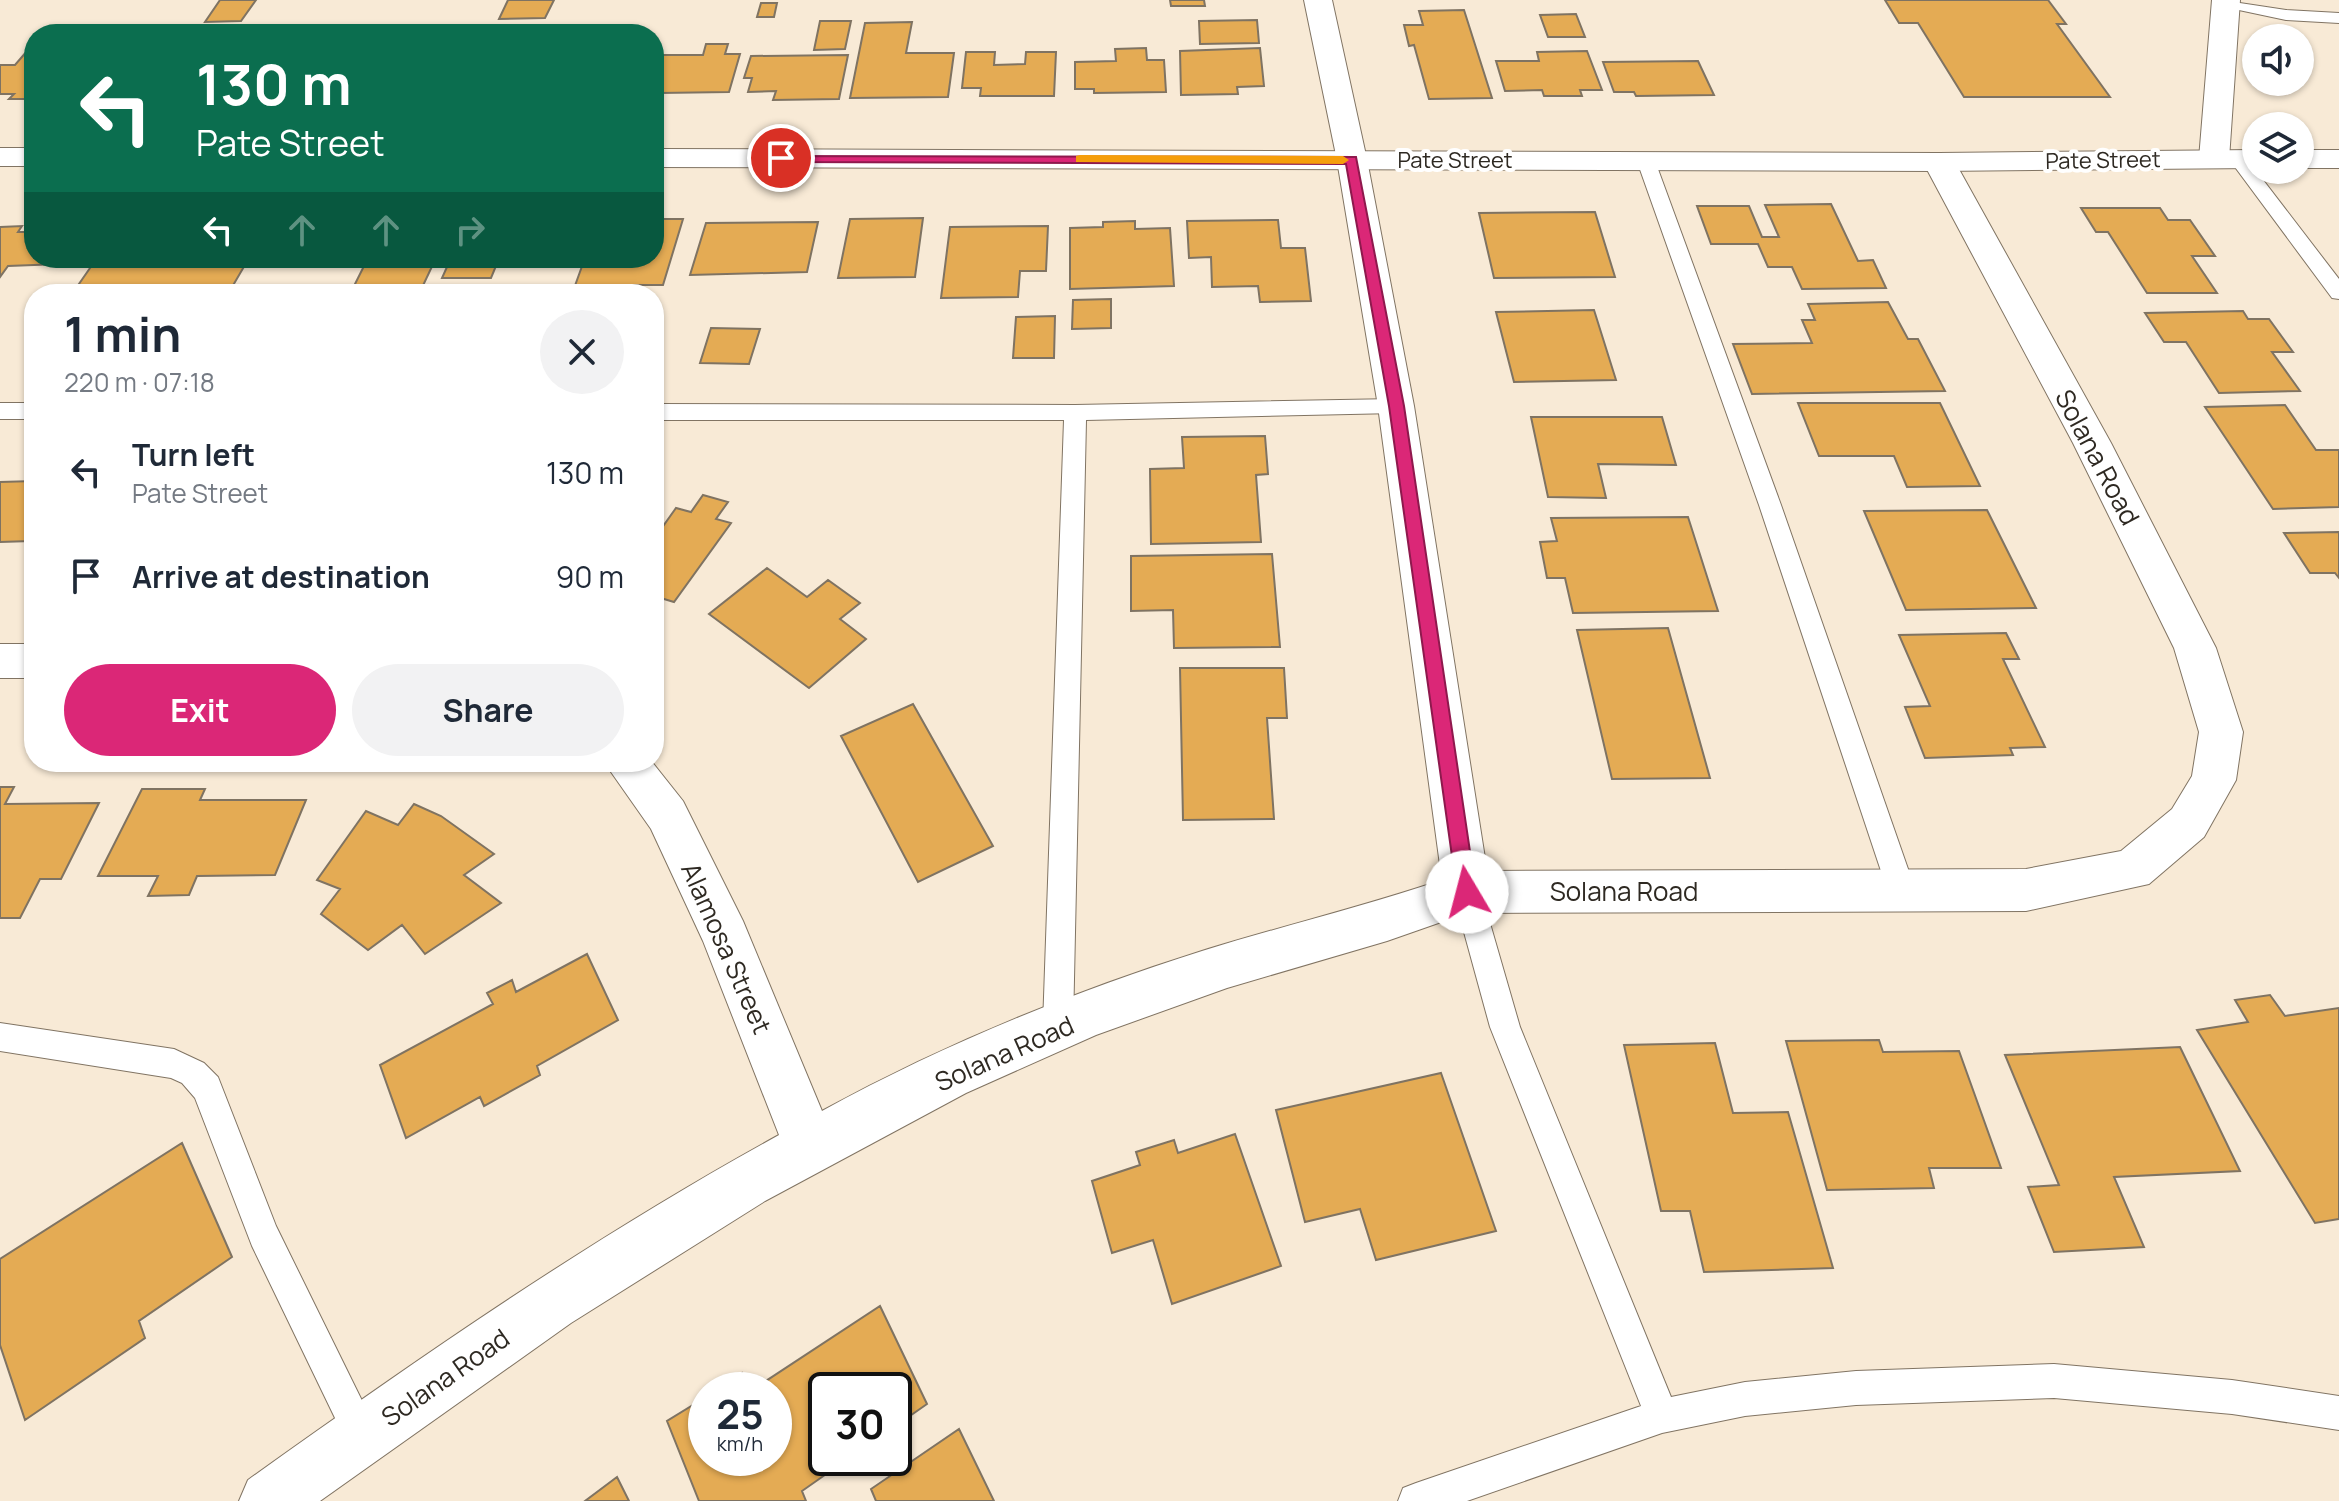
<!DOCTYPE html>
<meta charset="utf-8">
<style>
:root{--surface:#fff;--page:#f2f2f3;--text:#1f2937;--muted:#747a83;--accent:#db2777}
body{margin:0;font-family:Manrope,sans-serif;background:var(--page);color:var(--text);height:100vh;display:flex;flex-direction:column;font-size:30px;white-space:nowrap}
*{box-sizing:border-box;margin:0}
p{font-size:26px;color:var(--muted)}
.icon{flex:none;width:44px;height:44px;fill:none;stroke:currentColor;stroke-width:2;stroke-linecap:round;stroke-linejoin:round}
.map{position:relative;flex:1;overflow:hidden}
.panel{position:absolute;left:24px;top:284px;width:640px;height:488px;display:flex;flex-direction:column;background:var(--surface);border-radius:32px;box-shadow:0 2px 6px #0004}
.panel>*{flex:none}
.hud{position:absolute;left:24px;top:24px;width:640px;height:244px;border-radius:32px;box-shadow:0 2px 6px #0004;background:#0b6e4f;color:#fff;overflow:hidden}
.buttons{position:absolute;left:2242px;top:24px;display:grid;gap:16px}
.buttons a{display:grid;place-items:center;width:72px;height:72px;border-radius:50%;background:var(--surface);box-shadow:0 2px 6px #0004;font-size:40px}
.speed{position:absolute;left:688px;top:1372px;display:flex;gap:16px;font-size:40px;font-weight:700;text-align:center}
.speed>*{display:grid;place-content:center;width:104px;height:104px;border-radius:50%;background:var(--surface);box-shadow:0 2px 6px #0004;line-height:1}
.speed small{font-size:20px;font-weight:400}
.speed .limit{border:4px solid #111;border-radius:12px;background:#fff;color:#111}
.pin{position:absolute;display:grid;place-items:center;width:68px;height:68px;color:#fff;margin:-34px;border:4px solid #fff;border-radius:50%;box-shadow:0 2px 8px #0007}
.me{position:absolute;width:88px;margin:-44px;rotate:352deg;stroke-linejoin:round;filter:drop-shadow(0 0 6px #0008)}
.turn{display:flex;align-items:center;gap:28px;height:168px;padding:0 40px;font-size:36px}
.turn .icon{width:104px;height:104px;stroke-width:2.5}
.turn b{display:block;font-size:56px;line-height:68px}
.lanes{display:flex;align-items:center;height:76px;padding:0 40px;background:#0003;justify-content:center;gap:40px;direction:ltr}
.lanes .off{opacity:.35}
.round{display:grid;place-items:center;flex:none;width:84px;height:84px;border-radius:42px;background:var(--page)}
.headline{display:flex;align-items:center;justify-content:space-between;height:136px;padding:0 40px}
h1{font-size:48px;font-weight:700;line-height:60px}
.cta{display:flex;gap:16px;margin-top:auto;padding:16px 40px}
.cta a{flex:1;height:92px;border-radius:48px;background:var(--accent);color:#fff;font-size:32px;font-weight:700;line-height:92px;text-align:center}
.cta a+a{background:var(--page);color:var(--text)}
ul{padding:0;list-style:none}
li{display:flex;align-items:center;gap:24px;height:104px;padding:0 40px}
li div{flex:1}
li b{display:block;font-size:30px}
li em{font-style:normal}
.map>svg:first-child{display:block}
.building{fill:#e4ab54;stroke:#7f7362;stroke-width:2}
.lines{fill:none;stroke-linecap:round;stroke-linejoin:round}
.service-casing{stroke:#817463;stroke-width:2}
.minor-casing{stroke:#817463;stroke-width:2}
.tertiary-casing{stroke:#817463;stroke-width:2}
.service{fill:#fff;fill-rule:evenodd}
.minor{fill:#fff;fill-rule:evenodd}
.tertiary{fill:#fff;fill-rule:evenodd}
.route{fill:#db2777;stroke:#8e194d;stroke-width:2}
.slow{fill:#f59e0b}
.labels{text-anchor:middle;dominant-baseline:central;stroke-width:8;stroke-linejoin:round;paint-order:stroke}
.far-street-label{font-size:22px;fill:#2e2922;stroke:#fff}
.street-label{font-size:26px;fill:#2e2922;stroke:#fff}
</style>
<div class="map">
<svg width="2339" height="1501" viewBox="0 0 2339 1501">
<rect width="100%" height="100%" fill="#f8ead6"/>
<path class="building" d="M 220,0 L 256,0 L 241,21 L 205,22 Z
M 508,0 L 554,0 L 545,18 L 499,19 Z
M 1170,0 L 1204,0 L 1205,6 L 1171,6 Z
M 1885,0 L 2048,0 L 2066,24 L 2057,24 L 2110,97 L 1964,97 L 1918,23 L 1899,23 Z
M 761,3 L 777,3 L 774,17 L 757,17 Z
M 1464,10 L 1492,98 L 1429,99 L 1414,45 L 1409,46 L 1404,25 L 1423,25 L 1419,11 Z
M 1576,14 L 1585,37 L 1548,37 L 1540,15 Z
M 1257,20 L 1259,43 L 1200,44 L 1199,21 Z
M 820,21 L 851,21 L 845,49 L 814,50 Z
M 912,22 L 906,53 L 954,53 L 948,97 L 850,98 L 865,23 Z
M 706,44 L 728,44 L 725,54 L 740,54 L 729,92 L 660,93 L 662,88 L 654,88 L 654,55 L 703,55 Z
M 1146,48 L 1147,60 L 1164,60 L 1166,92 L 1094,93 L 1094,89 L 1075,89 L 1075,62 L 1116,61 L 1115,49 Z
M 1260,48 L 1264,86 L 1237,87 L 1238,94 L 1181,95 L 1180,51 Z
M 27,51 L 34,51 L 34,99 L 9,99 L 14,94 L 0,94 L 0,65 L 15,65 Z
M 1587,51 L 1602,90 L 1580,90 L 1582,96 L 1544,96 L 1542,90 L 1505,91 L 1496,61 L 1539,61 L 1537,52 Z
M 966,52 L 995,52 L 994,65 L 1025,64 L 1026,52 L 1056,52 L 1054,96 L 980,96 L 981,88 L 962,88 Z
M 848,55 L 839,99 L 773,100 L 776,91 L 748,92 L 752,78 L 744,78 L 751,56 Z
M 1698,61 L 1714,95 L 1636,96 L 1634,92 L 1614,92 L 1603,62 Z
M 1831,204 L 1858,261 L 1873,260 L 1886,288 L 1802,289 L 1792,267 L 1768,267 L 1758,244 L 1711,244 L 1697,206 L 1749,206 L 1762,237 L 1779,237 L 1765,205 Z
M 2081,208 L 2160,208 L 2168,220 L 2190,220 L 2215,256 L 2192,256 L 2217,293 L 2147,293 L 2108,232 L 2096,232 Z
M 1595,212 L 1615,277 L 1494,278 L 1479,213 Z
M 923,218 L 915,277 L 838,278 L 850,219 Z
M 654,219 L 683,219 L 663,285 L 606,285 L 603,294 L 572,294 L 585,258 L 654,258 Z
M 1278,220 L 1281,248 L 1305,248 L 1311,301 L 1260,302 L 1258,286 L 1212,287 L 1211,257 L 1189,258 L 1187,221 Z
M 1135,221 L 1135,229 L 1170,228 L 1174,286 L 1070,289 L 1070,228 L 1103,227 L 1103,222 Z
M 818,222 L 807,272 L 690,275 L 706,223 Z
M 22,226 L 18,232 L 34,232 L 34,258 L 64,258 L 60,264 L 8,266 L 0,277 L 0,227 Z
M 1048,226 L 1046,271 L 1020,271 L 1018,297 L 941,298 L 950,227 Z
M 97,258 L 249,258 L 228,294 L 72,294 Z
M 368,258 L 436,258 L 419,294 L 350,294 Z
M 451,258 L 557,258 L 498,261 L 491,278 L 442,278 Z
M 1111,299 L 1111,328 L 1072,329 L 1073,300 Z
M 1888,302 L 1908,339 L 1918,339 L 1945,391 L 1752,394 L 1733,344 L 1812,343 L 1802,320 L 1815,320 L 1808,304 Z
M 1594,310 L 1616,380 L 1514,382 L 1496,312 Z
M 2243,311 L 2248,319 L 2269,319 L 2293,352 L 2272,352 L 2300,391 L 2219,393 L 2186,342 L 2164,342 L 2145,313 Z
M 1055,316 L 1054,358 L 1013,358 L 1016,317 Z
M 711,328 L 760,329 L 749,364 L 700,363 Z
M 1798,403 L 1940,403 L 1980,486 L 1907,487 L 1894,456 L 1819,456 Z
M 2285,405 L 2316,450 L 2339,450 L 2339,507 L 2273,509 L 2205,407 Z
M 1531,417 L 1662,417 L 1676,465 L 1598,464 L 1606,498 L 1548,497 Z
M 1265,436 L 1268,474 L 1256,475 L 1261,542 L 1151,544 L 1150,469 L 1184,468 L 1182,437 Z
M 34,481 L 34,537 L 31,541 L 0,542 L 0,482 Z
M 703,495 L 728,502 L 716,519 L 731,523 L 674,602 L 654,596 L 654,527 L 661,529 L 676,508 L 691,512 Z
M 1987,510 L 2036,608 L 1906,610 L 1864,511 Z
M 1688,517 L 1718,611 L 1573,613 L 1565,578 L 1547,578 L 1540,542 L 1557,541 L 1551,518 Z
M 2339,532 L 2339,578 L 2335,573 L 2310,573 L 2284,533 Z
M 1272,554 L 1280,647 L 1174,648 L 1173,610 L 1131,611 L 1131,556 Z
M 767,568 L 807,597 L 828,580 L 860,603 L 840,619 L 866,639 L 809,688 L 709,614 Z
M 1668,628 L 1710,778 L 1612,779 L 1577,630 Z
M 2006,633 L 2019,659 L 2003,659 L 2045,747 L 2010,748 L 2013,755 L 1925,758 L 1905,707 L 1930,706 L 1899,635 Z
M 1180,668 L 1284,668 L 1287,718 L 1267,718 L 1274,819 L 1183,820 Z
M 913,704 L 993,846 L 918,882 L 841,736 Z
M 0,787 L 14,787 L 5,804 L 99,803 L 61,879 L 40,879 L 20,918 L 0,918 Z
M 142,789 L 205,789 L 200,800 L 306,800 L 275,875 L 197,876 L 189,895 L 148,896 L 158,876 L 98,876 Z
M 414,804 L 441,816 L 494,854 L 464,875 L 501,903 L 425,954 L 402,925 L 368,950 L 321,914 L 340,889 L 317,880 L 366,811 L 398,825 Z
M 587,954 L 618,1020 L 537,1066 L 540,1075 L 484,1106 L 480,1097 L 406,1138 L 380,1065 L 493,1004 L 487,993 L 512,980 L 516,992 Z
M 2270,995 L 2285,1016 L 2339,1008 L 2339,1219 L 2315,1223 L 2197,1030 L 2248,1022 L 2235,1000 Z
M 1879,1040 L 1883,1052 L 1959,1051 L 2001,1168 L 1929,1168 L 1934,1188 L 1827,1190 L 1786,1041 Z
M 1715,1043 L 1733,1113 L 1788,1112 L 1833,1268 L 1704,1272 L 1690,1211 L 1661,1211 L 1624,1045 Z
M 2180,1047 L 2240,1171 L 2114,1177 L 2144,1247 L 2054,1252 L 2028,1187 L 2059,1185 L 2005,1055 Z
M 1441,1073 L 1496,1231 L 1376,1260 L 1360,1209 L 1305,1222 L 1276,1110 Z
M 1235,1134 L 1281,1266 L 1172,1304 L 1153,1240 L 1112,1253 L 1092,1181 L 1140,1165 L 1136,1152 L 1174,1140 L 1178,1153 Z
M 182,1143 L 232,1257 L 139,1321 L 145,1338 L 25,1420 L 0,1345 L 0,1259 Z
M 880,1306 L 927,1404 L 894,1427 L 894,1390 L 826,1390 L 826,1458 L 849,1458 L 802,1491 L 806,1501 L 699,1501 L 667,1421 L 706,1397 L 706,1458 L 774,1458 L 774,1390 L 752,1390 Z
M 742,1373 L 750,1390 L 716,1390 Z
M 959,1429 L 994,1501 L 876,1501 L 871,1489 Z
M 617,1477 L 629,1501 L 585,1501 Z"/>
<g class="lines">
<g class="service-casing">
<path id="service" d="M 2220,0 L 2286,10 L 2339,13 L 2339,23 L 2286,20 L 2220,6 Z
M 2238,154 L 2244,155 L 2339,279 L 2339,299 L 2332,298 L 2229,159 Z
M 1646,156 L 1655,161 L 1781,505 L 1915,889 L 1911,898 L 1901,901 L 1891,898 L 1887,889 L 1759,505 L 1637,161 Z
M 1396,399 L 1404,401 L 1407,406 L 1404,411 L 1396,413 L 1086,420 L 1073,1026 L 1068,1036 L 1058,1040 L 1048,1036 L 1043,1026 L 1064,420 L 654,420 L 654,404 L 1075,405 Z
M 0,403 L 34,403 L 34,419 L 0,419 Z
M 1467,879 L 1477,883 L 1481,892 L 1520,1027 L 1671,1397 L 1745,1382 L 1856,1371 L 2054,1364 L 2232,1380 L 2339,1396 L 2339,1430 L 2232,1414 L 2054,1398 L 1856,1405 L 1745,1416 L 1662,1433 L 1467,1501 L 1398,1501 L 1403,1488 L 1416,1483 L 1641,1406 L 1490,1027 L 1453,892 L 1457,883 Z
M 0,1023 L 174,1049 L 204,1063 L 218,1077 L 276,1226 L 373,1423 L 378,1435 L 373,1447 L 361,1452 L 349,1447 L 252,1246 L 195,1098 L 182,1083 L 171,1078 L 0,1051 Z"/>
</g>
<g class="minor-casing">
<path id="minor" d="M 1304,0 L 1332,0 L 1367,160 L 1414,406 L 1487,871 L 2026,869 L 2121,851 L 2172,809 L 2192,776 L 2199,732 L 2174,648 L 2073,443 L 1923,162 L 1928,155 L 1939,153 L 1950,155 L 1955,162 L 2111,443 L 2216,648 L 2243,732 L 2236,780 L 2204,837 L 2149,884 L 2026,911 L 1467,913 L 1387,941 L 1227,988 L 1096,1035 L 966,1093 L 765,1201 L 571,1323 L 320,1501 L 239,1501 L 248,1480 C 420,1357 593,1237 779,1135 L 703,941 L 651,829 L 604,762 L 652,762 L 683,801 L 743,921 L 822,1111 C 942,1045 1072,992 1202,951 C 1282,926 1363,907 1442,880 L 1378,406 L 1337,160 Z
M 2212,0 L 2240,0 L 2229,159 L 2225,166 L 2214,168 L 2203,166 L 2199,159 Z
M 0,644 L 34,644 L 34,678 L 0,678 Z"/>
</g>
<g class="tertiary-casing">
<path id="tertiary" d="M 0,148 L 34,148 L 34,166 L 0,166 Z
M 654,149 L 1939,153 L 2256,150 L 2256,168 L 1939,171 L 654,167 Z
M 2300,150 L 2339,150 L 2339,168 L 2300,168 Z"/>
</g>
<use href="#service" class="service"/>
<use href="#minor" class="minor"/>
<use href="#tertiary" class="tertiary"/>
</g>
<path class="route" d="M 776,156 L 1356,157 L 1404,406 L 1476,892 L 1473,898 L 1467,900 L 1460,898 L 1457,892 L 1389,406 L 1346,164 L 781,162 L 774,158 Z"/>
<path class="slow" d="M 1080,155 L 1343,156 L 1349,160 L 1343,164 L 1076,162 L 1076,156 Z"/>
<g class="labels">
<g class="far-street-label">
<text x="1455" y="160">Pate Street</text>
<text transform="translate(2103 160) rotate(-1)">Pate Street</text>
</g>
<g class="street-label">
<text transform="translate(2098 457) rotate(62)">Solana Road</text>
<text x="1624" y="891">Solana Road</text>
<text transform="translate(727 948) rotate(66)">Alamosa Street</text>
<text transform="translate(1004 1053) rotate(-24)">Solana Road</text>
<text transform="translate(445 1377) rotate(-35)">Solana Road</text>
</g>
</g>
</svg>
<div class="buttons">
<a><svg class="icon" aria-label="sound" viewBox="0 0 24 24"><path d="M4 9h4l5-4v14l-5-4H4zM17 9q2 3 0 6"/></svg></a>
<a><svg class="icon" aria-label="layers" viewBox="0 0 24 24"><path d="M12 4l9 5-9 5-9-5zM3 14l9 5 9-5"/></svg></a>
</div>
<div class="speed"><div>25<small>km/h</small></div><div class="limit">30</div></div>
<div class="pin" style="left:781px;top:158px;background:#d93025"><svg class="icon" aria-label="arrive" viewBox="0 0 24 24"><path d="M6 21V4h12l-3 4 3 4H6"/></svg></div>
<svg class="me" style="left:1467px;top:892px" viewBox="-20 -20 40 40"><circle r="19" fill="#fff"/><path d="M0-13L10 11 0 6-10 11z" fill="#db2777"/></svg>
<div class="hud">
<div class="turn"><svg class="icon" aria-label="left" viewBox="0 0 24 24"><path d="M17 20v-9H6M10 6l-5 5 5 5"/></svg><div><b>130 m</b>Pate Street</div></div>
<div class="lanes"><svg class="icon" aria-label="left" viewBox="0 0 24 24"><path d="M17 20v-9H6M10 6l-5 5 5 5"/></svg><svg class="icon off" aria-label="ahead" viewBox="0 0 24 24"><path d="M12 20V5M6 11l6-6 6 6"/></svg><svg class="icon off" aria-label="ahead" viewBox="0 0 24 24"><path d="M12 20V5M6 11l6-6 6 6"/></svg><svg class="icon off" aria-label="right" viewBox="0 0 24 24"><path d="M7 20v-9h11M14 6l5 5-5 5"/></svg></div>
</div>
<section class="panel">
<div class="headline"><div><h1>1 min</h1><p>220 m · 07:18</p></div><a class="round"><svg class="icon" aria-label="close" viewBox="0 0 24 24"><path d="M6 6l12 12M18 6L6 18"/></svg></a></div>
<ul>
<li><svg class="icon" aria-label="left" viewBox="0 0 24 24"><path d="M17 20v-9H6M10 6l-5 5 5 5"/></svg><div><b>Turn left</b><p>Pate Street</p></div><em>130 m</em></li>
<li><svg class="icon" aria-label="arrive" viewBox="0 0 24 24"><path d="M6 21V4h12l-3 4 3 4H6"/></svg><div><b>Arrive at destination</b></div><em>90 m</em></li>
</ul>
<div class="cta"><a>Exit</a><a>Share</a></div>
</section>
</div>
